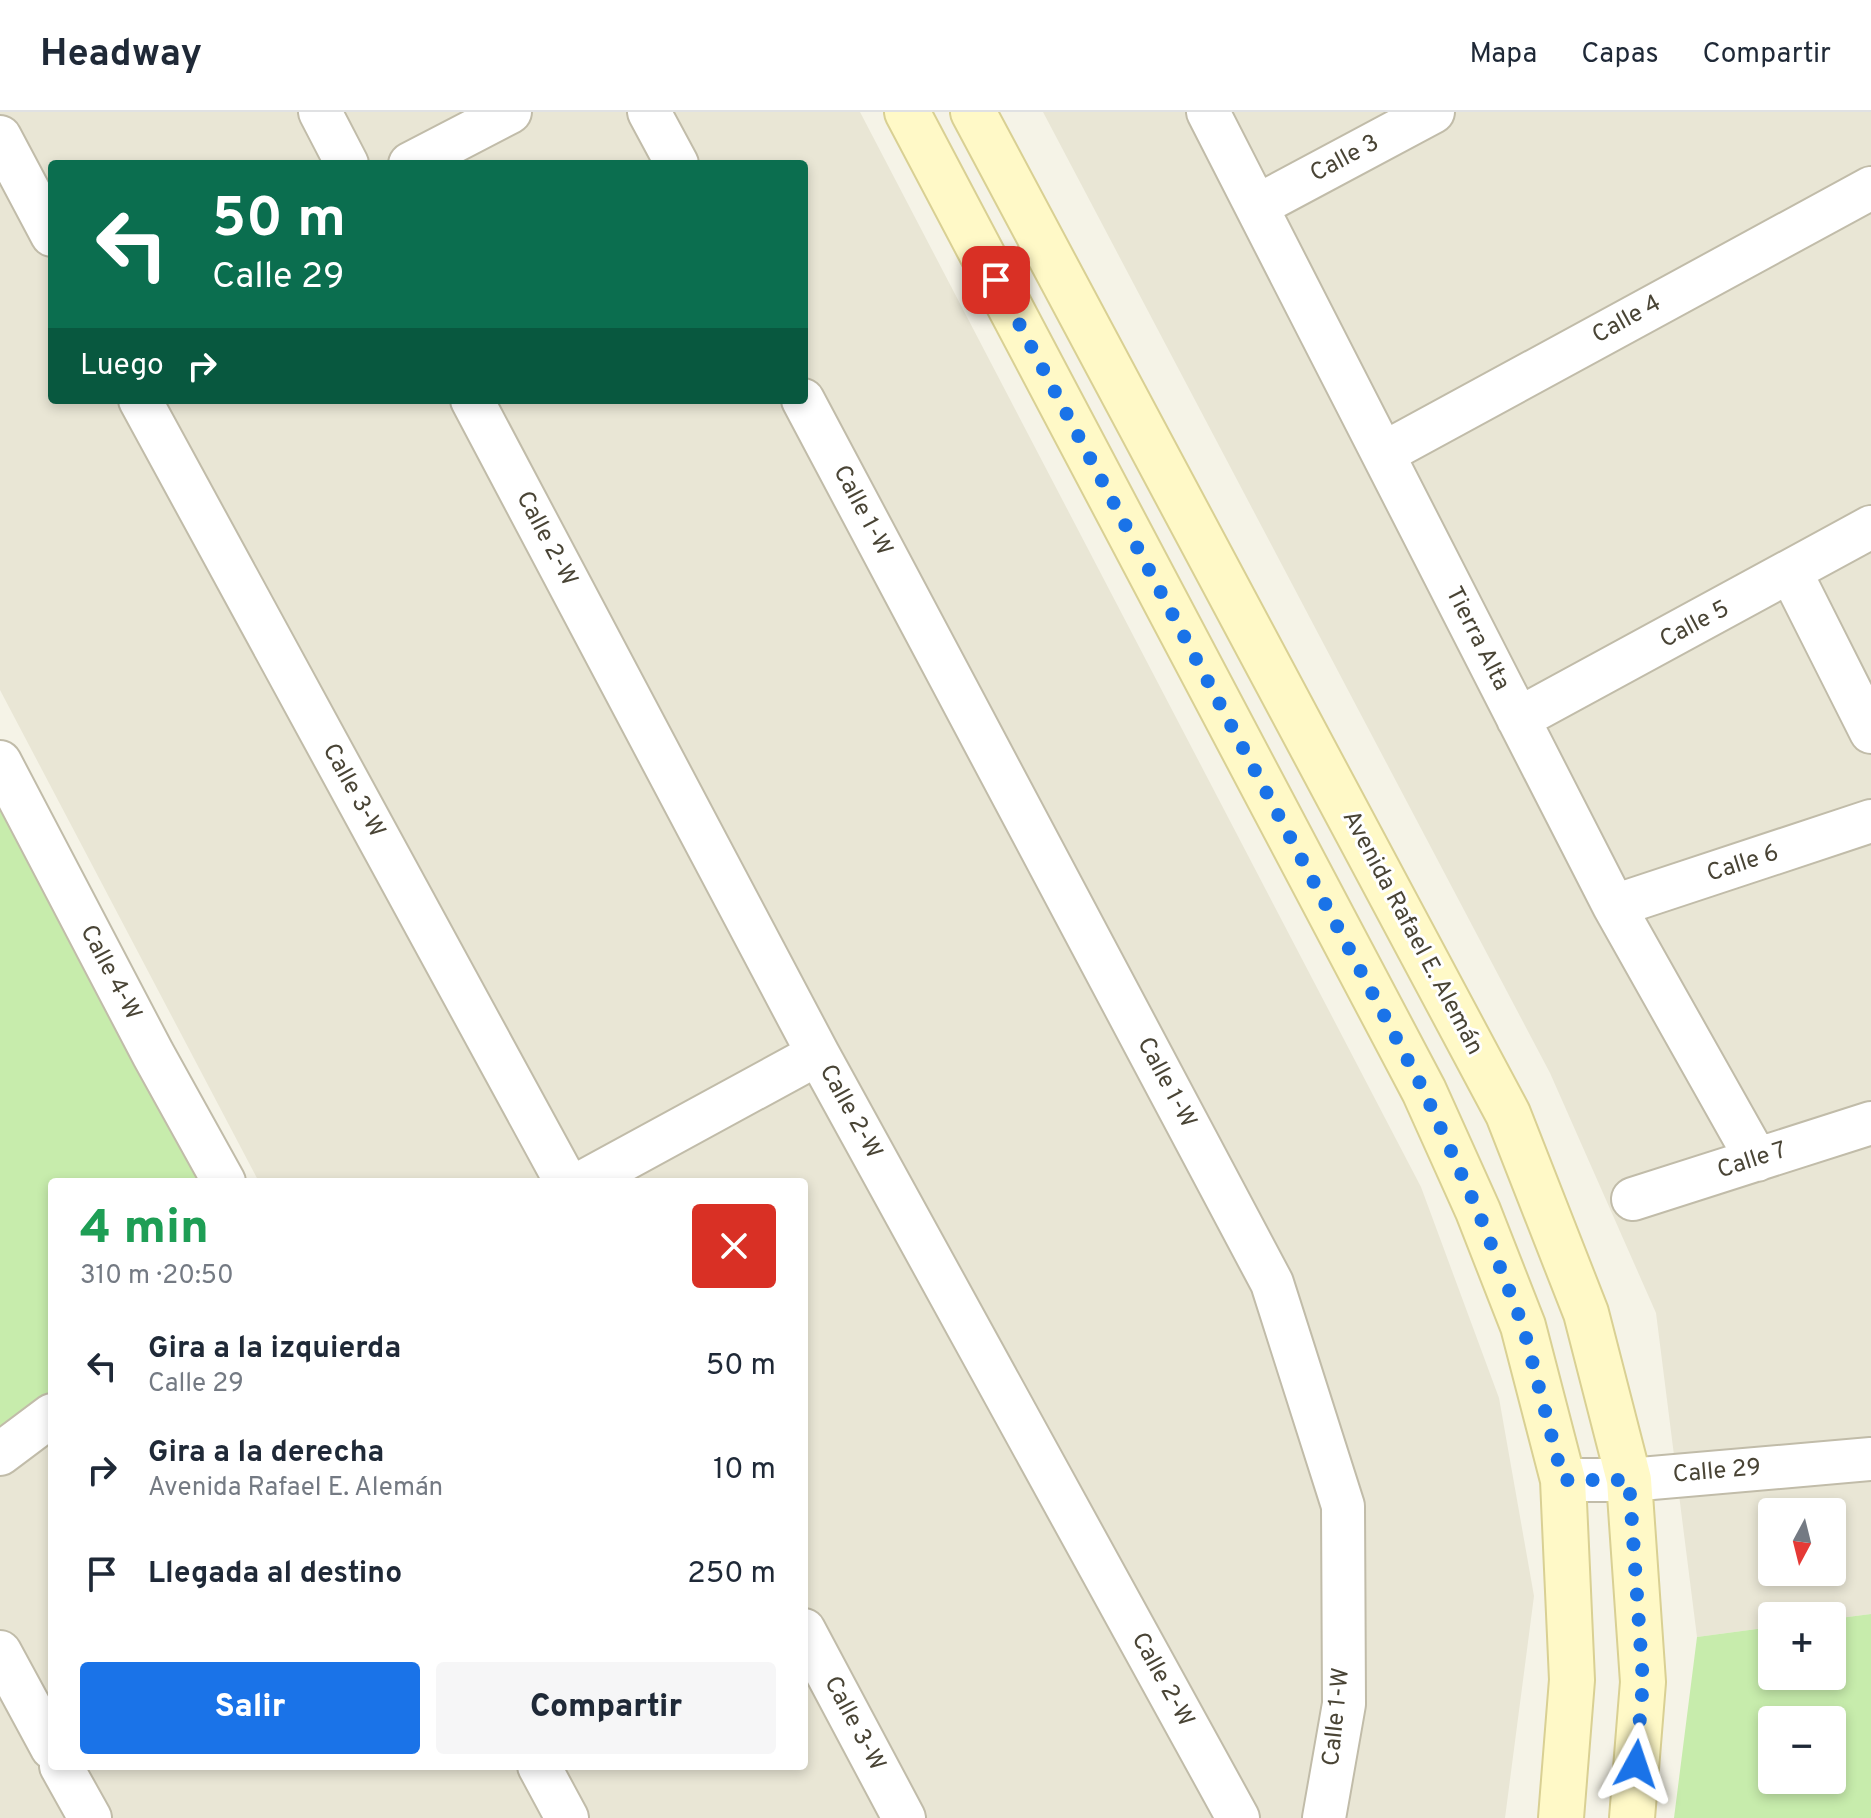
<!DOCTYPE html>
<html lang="es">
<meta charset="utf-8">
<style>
:root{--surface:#fff;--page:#f6f6f7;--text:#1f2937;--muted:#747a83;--line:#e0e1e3;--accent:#1a73e8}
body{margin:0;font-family:Overpass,sans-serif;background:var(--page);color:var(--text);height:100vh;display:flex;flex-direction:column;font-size:30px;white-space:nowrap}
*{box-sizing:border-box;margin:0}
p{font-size:26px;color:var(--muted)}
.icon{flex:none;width:44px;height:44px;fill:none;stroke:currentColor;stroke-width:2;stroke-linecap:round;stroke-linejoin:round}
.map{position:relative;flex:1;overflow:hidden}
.details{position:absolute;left:48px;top:1066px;width:760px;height:592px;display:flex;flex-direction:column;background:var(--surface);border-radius:8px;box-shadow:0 4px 12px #0003}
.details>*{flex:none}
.hud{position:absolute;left:48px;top:48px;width:760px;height:244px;border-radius:8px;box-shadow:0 4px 12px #0003;background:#0b6e4f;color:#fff;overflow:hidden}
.needle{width:52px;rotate:187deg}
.tools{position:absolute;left:1758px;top:1386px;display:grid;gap:16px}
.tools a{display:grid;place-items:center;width:88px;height:88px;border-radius:8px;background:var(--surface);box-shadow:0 4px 12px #0003;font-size:40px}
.pin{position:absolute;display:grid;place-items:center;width:68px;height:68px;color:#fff;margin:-34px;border-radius:16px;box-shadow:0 4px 12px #0006}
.me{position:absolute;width:88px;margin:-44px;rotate:5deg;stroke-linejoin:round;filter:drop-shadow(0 0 6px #0008)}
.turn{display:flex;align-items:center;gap:28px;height:168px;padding:0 32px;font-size:36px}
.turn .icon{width:104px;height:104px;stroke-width:2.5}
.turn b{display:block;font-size:56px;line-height:68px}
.then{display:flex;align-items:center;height:76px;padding:0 32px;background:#0003;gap:16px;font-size:30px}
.round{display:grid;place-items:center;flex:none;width:84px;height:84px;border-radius:8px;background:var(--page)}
.summary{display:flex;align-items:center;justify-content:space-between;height:136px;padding:0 32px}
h1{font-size:48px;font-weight:800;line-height:60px;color:#1e9e55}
.cta{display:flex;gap:16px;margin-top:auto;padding:16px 32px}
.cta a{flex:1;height:92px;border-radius:8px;background:var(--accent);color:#fff;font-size:32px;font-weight:800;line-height:92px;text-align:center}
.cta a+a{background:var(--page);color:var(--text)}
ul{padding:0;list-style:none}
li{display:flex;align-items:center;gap:24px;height:104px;padding:0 32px}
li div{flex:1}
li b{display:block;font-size:30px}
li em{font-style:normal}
header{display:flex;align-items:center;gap:48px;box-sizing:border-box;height:112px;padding:0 40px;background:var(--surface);border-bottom:2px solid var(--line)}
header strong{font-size:38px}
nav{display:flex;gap:44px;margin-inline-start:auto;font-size:28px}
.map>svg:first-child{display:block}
.residential{fill:#e9e6d5;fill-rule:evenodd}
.green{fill:#c7ecac;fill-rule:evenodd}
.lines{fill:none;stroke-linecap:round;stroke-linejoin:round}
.minor-casing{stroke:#c1bca9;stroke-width:46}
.secondary-casing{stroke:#d9d093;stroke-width:48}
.minor{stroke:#fff;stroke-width:42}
.secondary{stroke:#fff9c7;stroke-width:44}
.route{stroke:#1a73e8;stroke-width:14;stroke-dasharray:0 25.2}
.labels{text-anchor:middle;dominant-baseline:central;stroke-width:6;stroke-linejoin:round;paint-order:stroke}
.street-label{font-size:24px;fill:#494435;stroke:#fff}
</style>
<header>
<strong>Headway</strong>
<nav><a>Mapa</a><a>Capas</a><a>Compartir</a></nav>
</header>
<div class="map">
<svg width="1871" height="1706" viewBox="0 0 1871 1706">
<rect width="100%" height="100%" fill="#f5f3e7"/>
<path class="residential" d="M 0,0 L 860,0 L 1421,1075 L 1499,1286 L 1534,1484 L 1505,1706 L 0,1706 L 0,1331 L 52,1289 L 52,1654 L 804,1654 L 804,1070 L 259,1070 L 0,578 ZM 52,52 L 804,52 L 804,288 L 52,288 Z
M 1043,0 L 1871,0 L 1871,1502 L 1832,1507 L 1832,1504 L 1772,1504 L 1772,1515 L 1697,1525 L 1656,1201 L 1550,961 ZM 1772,1400 L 1832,1400 L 1832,1460 L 1772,1460 Z"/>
<path class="green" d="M 0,646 L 225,1070 L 52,1070 L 52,1289 L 0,1331 Z
M 1871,1502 L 1871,1706 L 1674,1706 L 1697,1525 L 1772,1515 L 1772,1564 L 1832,1564 L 1832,1507 ZM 1772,1608 L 1832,1608 L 1832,1668 L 1772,1668 Z"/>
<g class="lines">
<g class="minor-casing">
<path id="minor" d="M 320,0 L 347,52
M 649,0 L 677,52
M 1208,0 L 1614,794 L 1757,1048
M 0,25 L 52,123
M 410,52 L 510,0
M 1257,94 L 1433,0
M 140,288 L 566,1070
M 472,288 L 818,942 L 1238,1706
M 803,288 L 1272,1171 L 1343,1394 L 1344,1592 L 1324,1706
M 1384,341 L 1871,76
M 1791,461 L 1871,620
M 1518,607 L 1871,415
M 0,650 L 153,942 L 224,1070
M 1614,794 L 1871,709
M 583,1070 L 818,942
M 1633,1087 L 1871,1011
M 0,1342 L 52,1303
M 1563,1368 L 1629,1368 L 1871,1347
M 804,1518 L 904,1706
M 0,1540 L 52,1636
M 61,1654 L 90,1706
M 539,1654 L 567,1706"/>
</g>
<g class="secondary-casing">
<path id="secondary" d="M 907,0 L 1424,979 L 1478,1099 L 1523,1214 L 1563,1368 L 1572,1568 L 1561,1706
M 973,0 L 1508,1002 L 1586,1201 L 1629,1368 L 1643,1570 L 1632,1706"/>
</g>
<use href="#minor" class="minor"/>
<use href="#secondary" class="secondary"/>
</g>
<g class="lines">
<path class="route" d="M 996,168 L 1424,979 L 1478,1099 L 1523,1214 L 1563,1368 L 1629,1368 L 1643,1570 L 1636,1652"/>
</g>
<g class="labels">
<g class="street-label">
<text transform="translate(1345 47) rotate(-28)">Calle 3</text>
<text transform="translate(1627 208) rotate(-29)">Calle 4</text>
<text transform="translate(862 399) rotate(62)">Calle 1-W</text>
<text transform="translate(546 427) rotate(62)">Calle 2-W</text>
<text transform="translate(1695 513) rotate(-28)">Calle 5</text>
<text transform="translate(1477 527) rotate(63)">Tierra Alta</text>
<text transform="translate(353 679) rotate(61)">Calle 3-W</text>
<text transform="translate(1743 752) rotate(-18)">Calle 6</text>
<text transform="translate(1412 821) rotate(62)">Avenida Rafael E. Alemán</text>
<text transform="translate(110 861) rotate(62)">Calle 4-W</text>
<text transform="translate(1166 971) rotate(62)">Calle 1-W</text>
<text transform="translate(850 1000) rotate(61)">Calle 2-W</text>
<text transform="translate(1752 1049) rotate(-18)">Calle 7</text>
<text transform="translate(1717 1360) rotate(-5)">Calle 29</text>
<text transform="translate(1162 1568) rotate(61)">Calle 2-W</text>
<text transform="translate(1337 1605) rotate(-84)">Calle 1-W</text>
<text transform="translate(854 1612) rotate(62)">Calle 3-W</text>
</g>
</g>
</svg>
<div class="tools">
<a><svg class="needle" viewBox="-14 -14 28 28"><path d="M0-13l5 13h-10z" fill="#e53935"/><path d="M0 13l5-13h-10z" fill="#747a83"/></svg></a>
<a>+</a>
<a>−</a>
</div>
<div class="pin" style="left:996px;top:168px;background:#d93025"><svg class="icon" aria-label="arrive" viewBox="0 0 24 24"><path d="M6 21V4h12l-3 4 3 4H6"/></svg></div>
<svg class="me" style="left:1636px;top:1652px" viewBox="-20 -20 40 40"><path d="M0-17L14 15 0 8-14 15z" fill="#1a73e8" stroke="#fff" stroke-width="4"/></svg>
<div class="hud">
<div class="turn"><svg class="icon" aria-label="left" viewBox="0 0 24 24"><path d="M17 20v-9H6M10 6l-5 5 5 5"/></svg><div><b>50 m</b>Calle 29</div></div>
<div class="then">Luego<svg class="icon" aria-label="right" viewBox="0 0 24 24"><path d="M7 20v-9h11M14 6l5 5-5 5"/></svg></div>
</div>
<section class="details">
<div class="summary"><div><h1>4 min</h1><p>310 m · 20:50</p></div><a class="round" style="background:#d93025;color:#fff"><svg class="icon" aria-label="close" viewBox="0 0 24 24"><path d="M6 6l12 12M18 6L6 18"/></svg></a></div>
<ul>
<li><svg class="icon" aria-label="left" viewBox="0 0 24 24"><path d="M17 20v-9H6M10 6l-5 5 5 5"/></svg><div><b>Gira a la izquierda</b><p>Calle 29</p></div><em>50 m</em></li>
<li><svg class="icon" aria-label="right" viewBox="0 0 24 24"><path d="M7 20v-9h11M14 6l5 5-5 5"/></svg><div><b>Gira a la derecha</b><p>Avenida Rafael E. Alemán</p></div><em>10 m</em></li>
<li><svg class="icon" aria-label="arrive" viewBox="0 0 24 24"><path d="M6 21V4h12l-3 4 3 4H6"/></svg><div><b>Llegada al destino</b></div><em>250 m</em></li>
</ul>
<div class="cta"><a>Salir</a><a>Compartir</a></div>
</section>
</div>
